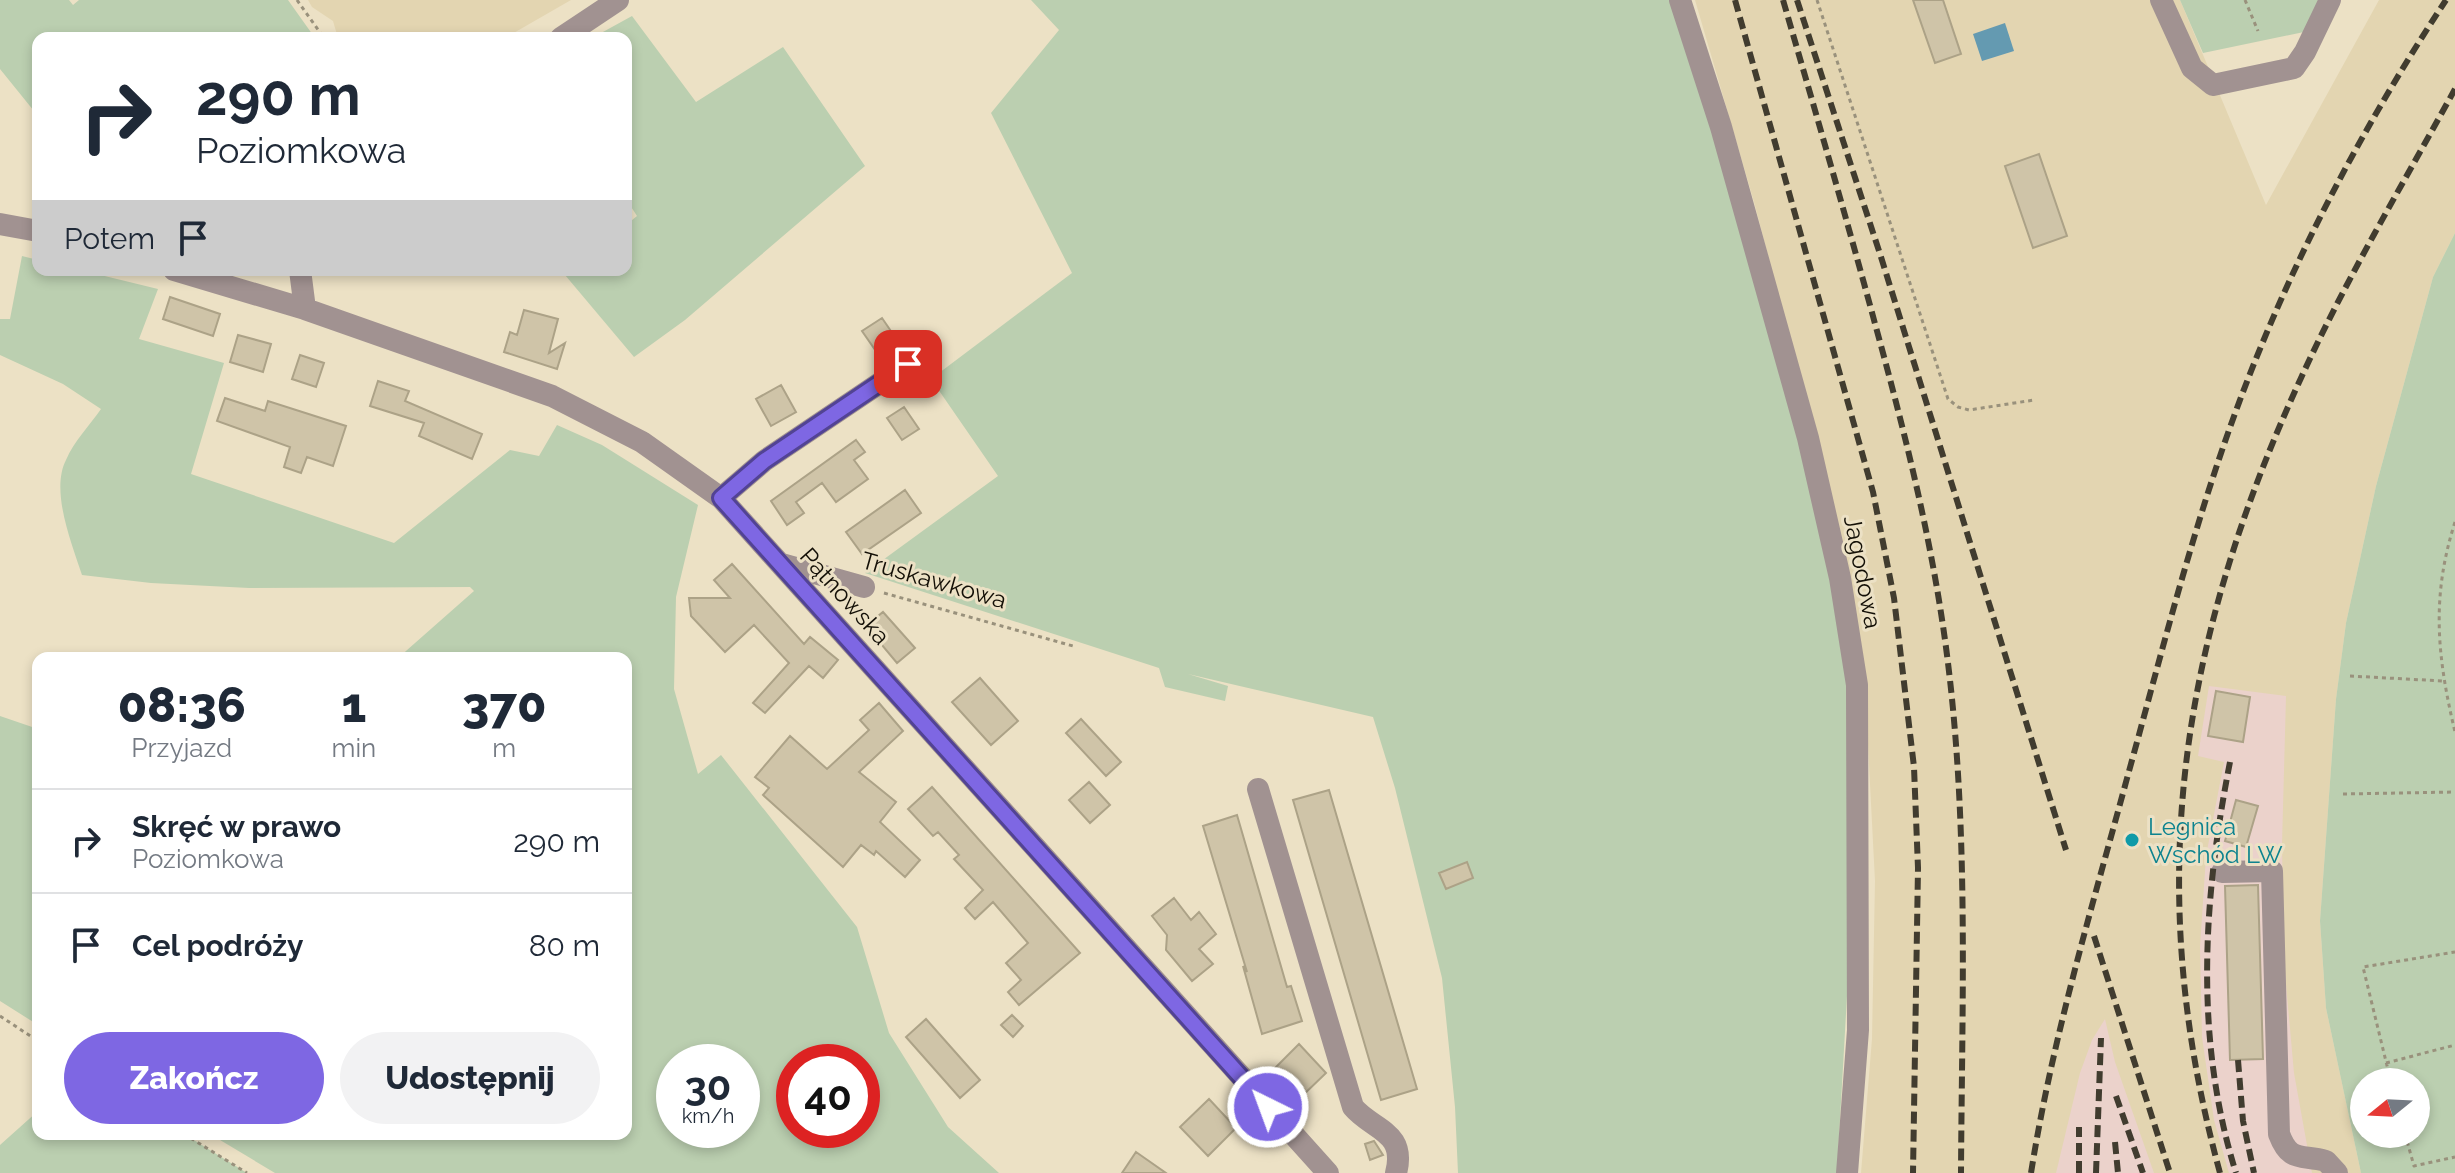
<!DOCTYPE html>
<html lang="pl">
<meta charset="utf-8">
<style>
:root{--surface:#fff;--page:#f2f2f3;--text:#1f2937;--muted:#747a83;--line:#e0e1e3;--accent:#7e67e3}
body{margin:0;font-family:Raleway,sans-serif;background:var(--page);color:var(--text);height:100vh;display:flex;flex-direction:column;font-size:30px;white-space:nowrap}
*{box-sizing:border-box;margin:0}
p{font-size:26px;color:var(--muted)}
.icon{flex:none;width:44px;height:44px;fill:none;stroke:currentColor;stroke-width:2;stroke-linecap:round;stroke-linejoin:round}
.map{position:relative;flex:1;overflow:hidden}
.details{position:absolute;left:32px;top:652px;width:600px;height:488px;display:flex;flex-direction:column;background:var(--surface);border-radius:16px;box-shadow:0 4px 12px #0003}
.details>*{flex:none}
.banner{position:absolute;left:32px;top:32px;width:600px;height:244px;border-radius:16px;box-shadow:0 4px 12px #0003;background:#fff;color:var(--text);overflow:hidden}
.needle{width:52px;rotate:252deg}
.buttons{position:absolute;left:2350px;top:1068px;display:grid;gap:16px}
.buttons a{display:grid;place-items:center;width:80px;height:80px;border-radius:50%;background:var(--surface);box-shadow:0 4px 12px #0003;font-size:40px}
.speed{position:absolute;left:656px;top:1044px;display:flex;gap:16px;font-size:40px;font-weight:700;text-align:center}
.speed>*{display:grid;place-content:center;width:104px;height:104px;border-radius:50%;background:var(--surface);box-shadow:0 4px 12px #0003;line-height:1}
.speed small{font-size:20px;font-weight:400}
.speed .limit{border:12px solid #d22;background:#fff;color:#111}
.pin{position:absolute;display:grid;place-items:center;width:68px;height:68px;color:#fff;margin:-34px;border-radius:16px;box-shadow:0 4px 12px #0006}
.me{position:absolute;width:88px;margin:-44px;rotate:318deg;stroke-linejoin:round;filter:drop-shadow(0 0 6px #0008)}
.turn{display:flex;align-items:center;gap:28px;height:168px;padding:0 32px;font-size:36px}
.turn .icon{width:104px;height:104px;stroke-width:2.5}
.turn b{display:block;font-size:56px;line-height:68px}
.then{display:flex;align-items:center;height:76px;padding:0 32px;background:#0003;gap:16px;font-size:30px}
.eta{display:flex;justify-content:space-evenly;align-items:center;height:136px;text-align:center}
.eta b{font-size:48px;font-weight:800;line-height:56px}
.action{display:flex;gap:16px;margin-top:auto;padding:16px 32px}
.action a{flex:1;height:92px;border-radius:48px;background:var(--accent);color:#fff;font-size:32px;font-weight:800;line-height:92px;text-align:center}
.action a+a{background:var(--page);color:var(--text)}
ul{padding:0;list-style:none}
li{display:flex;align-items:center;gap:24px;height:104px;padding:0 32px;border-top:2px solid var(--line)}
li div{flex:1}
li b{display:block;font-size:30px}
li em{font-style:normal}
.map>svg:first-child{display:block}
.built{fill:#e3d5b1}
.industrial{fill:#ebd2cb}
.green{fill:#bbcfb0;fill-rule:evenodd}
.water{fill:#649ab1}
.building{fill:#cfc4a8;stroke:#aca287;stroke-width:2}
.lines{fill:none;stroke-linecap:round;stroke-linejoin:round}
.path{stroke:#99917c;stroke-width:3;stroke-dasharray:4 4;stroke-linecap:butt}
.minor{stroke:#a19291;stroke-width:22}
.rail{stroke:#413c2f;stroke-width:6;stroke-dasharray:12 6;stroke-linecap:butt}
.route-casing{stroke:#524394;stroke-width:20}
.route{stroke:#7e67e3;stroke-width:14}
.culture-dot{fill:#0f9aa8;stroke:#ece1c5;stroke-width:3}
.labels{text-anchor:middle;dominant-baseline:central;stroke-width:6;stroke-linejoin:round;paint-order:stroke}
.street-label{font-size:24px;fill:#130f06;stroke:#ece1c5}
.culture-label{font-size:24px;fill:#0d838f;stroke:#ece1c5;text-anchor:start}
</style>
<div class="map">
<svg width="2455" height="1173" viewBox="0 0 2455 1173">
<rect width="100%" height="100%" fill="#ece1c5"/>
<path class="built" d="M 308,0 L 571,0 L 505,38 L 338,38 L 333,21 L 312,7 Z
M 1695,0 L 2180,0 L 2266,205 L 2379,0 L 2455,0 L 2455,233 L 2433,277 L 2376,486 L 2346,623 L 2336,699 L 2320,921 L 2326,1008 L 2361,1173 L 1861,1173 L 1872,1039 L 1875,881 L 1868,745 L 1854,620 L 1809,412 L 1754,202 Z"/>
<path class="industrial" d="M 2209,686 L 2286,696 L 2282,845 L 2284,962 L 2294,1073 L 2312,1173 L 2229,1173 L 2214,1120 L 2202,1037 L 2200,947 L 2206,856 L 2224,762 L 2198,756 Z
M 2105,1019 L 2115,1062 L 2154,1173 L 2056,1173 L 2080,1073 L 2092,1040 Z"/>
<path class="green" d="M 0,0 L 69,0 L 73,5 L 79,0 L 288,0 L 315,38 L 38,38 L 38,116 L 0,69 Z
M 1031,0 L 1671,0 L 1752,261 L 1813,491 L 1834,588 L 1848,685 L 1851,925 L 1837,1173 L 1458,1173 L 1455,1107 L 1442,978 L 1395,788 L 1373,717 L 1188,674 L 1228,686 L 1225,701 L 1165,687 L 1159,668 L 865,573 L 998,476 L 931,379 L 1072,273 L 991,113 L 1059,30 Z
M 2180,0 L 2321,0 L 2304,32 L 2203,53 Z
M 632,16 L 696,102 L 783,47 L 865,166 L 685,320 L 634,357 L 565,275 L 571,270 L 626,270 L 626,225 L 637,216 L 626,199 L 626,38 L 592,38 Z
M 2455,233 L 2455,1173 L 2361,1173 L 2326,1008 L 2320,921 L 2336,699 L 2346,623 L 2376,486 L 2433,277 ZM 2416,1082 L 2416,1134 L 2364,1134 L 2364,1082 Z
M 22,256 L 38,260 L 38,270 L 80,270 L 158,289 L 139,339 L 224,363 L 191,474 L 394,543 L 510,450 L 539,456 L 557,425 L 602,445 L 698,505 L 676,597 L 674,689 L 698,774 L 721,755 L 857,927 L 889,1033 L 948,1127 L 999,1173 L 275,1173 L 210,1134 L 626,1134 L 626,658 L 398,658 L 474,591 L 470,587 L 249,588 L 151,583 L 82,575 C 72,544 50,491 66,460 C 74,441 90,425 101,409 L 63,384 L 0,355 L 0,319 L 10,319 ZM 674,1062 L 742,1062 L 742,1130 L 674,1130 ZM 862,1062 L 862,1130 L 794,1130 L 794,1062 Z
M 0,716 L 38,729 L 38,1025 L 0,1001 Z
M 38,1111 L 38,1134 L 184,1134 L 247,1173 L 0,1173 L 0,1145 Z"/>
<path class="water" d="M 2005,23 L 2014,51 L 1982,61 L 1973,34 Z"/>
<path class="building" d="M 1913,0 L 1943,0 L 1961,54 L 1935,63 Z
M 2039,154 L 2067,236 L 2033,248 L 2005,166 Z
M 170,297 L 220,314 L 213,336 L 163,319 Z
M 524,310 L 558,319 L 549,353 L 565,343 L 557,369 L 504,352 L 510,332 L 517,335 Z
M 882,318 L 897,340 L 878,354 L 862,331 Z
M 238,335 L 271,344 L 263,372 L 230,362 Z
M 300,355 L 324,363 L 316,387 L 292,379 Z
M 378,381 L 409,391 L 405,401 L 482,434 L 472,459 L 419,436 L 424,423 L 370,406 Z
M 781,385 L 796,412 L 771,426 L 756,399 Z
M 225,398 L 265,411 L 268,401 L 346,426 L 333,466 L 307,457 L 301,473 L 284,467 L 290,447 L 217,421 Z
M 904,407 L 919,429 L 902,440 L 887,418 Z
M 856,440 L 865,452 L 854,460 L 868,479 L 836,502 L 822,483 L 796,502 L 804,513 L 787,525 L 771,501 Z
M 905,490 L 921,513 L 862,554 L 846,532 Z
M 732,564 L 804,644 L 810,637 L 838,660 L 823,678 L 809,666 L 765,713 L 753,703 L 789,663 L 754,625 L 725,652 L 691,616 L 689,598 L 730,598 L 714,580 Z
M 883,612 L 915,648 L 897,663 L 866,626 Z
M 980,678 L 1018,721 L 991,745 L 952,702 Z
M 2216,691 L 2250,697 L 2243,742 L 2208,736 Z
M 879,703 L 903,731 L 859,772 L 896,802 L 880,822 L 920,860 L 905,877 L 876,851 L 874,855 L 861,845 L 843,867 L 763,795 L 769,788 L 755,777 L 790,736 L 827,769 L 869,730 L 860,720 Z
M 1081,719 L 1121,762 L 1106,776 L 1066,733 Z
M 1089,782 L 1110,805 L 1090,823 L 1069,800 Z
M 932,787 L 1080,953 L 1019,1005 L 1008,992 L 1021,980 L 1006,963 L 1028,943 L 993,902 L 975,919 L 965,908 L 983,890 L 954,859 L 959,855 L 938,832 L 933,836 L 908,809 Z
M 1329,790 L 1417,1089 L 1381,1100 L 1293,800 Z
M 2236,800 L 2258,806 L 2246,847 L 2225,841 Z
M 1237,815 L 1287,987 L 1291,986 L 1302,1021 L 1262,1034 L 1243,966 L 1247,972 L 1203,826 Z
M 1467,862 L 1473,878 L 1446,889 L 1439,873 Z
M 2258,885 L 2263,1059 L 2230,1060 L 2225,886 Z
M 1174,898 L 1191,920 L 1199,912 L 1216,934 L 1199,949 L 1213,964 L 1192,981 L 1166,950 L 1167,935 L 1152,916 Z
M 1012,1015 L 1023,1026 L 1013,1037 L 1001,1025 Z
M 926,1019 L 980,1080 L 960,1098 L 906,1037 Z
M 1299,1044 L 1326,1073 L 1300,1098 L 1273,1070 Z
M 1209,1099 L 1236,1128 L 1208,1156 L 1180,1127 Z
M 1374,1141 L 1383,1155 L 1370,1160 L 1365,1144 Z
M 1136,1152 L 1166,1173 L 1122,1173 Z"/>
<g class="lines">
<path class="path" d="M 297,0 L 324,38
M 1817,0 L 1948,399 L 1958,407 L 1969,410 L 2034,400
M 2245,0 L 2258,31
M 2455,522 C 2431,597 2437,656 2455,732
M 884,593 L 1073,646
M 2350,676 L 2443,681
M 2343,794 L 2455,792
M 0,1016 L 38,1041
M 2386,1063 L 2455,1045
M 2391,1082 L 2363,967 L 2455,952
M 184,1134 L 247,1173
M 2405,1134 L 2414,1166 L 2455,1157"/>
<path class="minor" d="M 1680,0 L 1721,127 L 1808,438 L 1840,578 L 1857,685 L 1858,1030 L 1847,1173
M 2161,0 L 2192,68 L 2213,85 L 2294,68 L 2305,52 L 2330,0
M 561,38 L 618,0
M 0,224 L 38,231
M 174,270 L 305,309 L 552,396 L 642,442 L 721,498 L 1328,1173
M 300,270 L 305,309
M 721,498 L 764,461 L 908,364
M 782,564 L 864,587
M 1258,789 L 1353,1107 C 1372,1130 1407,1131 1396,1173
M 2222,872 L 2272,871 L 2279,1134 C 2290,1163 2300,1154 2326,1161 L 2337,1173"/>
<path class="rail" d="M 1735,0 L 1873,492 L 1894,598 L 1914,767 L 1918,868 L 1913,1173
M 1783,0 C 1815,110 1847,220 1877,331 C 1906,437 1933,545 1947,655 C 1969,827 1962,1000 1961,1173
M 1797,0 L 1881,257 L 2066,850
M 2230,762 C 2203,899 2194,1039 2236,1173
M 2094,936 L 2170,1173
M 2238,1060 L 2243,1121 L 2254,1173
M 2116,1096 L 2143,1173
M 2115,1142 L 2118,1173
M 2031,1173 C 2052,1040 2091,911 2126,782 C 2161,656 2192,530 2237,408 C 2290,264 2362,128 2446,0
M 2079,1173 L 2079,1127
M 2096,1173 L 2101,1038
M 2220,1173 C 2142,889 2179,643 2301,378 C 2346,279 2403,184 2455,89"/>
</g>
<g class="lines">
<g class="route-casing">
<path id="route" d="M 908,364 L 764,461 L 721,498 L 1268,1107"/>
</g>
<use href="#route" class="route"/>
</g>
<circle class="culture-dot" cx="2132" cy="840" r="8"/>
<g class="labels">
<g class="street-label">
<text transform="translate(1863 572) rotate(79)">Jagodowa</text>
<text transform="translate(934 580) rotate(16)">Truskawkowa</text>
<text transform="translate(845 596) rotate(48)">Pątnowska</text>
</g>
<g class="culture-label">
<text x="2148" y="826">Legnica<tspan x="2148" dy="28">Wschód LW</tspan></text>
</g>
</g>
</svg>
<div class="buttons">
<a><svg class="needle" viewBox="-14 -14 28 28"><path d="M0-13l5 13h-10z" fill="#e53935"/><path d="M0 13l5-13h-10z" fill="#747a83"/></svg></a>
</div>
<div class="speed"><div>30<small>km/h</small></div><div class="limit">40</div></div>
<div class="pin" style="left:908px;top:364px;background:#d93025"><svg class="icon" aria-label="arrive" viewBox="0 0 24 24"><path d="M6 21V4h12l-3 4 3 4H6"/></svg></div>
<svg class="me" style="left:1268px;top:1107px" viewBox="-20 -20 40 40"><circle r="17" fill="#7e67e3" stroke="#fff" stroke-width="3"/><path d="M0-11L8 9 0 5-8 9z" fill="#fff"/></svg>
<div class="banner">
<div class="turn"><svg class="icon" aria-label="right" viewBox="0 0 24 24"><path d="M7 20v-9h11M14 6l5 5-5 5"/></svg><div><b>290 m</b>Poziomkowa</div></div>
<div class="then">Potem<svg class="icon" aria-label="arrive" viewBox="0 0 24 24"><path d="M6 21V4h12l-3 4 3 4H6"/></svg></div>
</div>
<section class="details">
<div class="eta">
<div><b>08:36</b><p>Przyjazd</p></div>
<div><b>1</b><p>min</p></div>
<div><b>370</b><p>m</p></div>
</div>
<ul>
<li><svg class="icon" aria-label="right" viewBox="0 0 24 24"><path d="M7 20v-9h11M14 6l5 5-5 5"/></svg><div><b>Skręć w prawo</b><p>Poziomkowa</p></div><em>290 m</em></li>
<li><svg class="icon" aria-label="arrive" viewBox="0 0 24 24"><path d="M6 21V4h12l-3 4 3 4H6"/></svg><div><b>Cel podróży</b></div><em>80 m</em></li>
</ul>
<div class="action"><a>Zakończ</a><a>Udostępnij</a></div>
</section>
</div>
